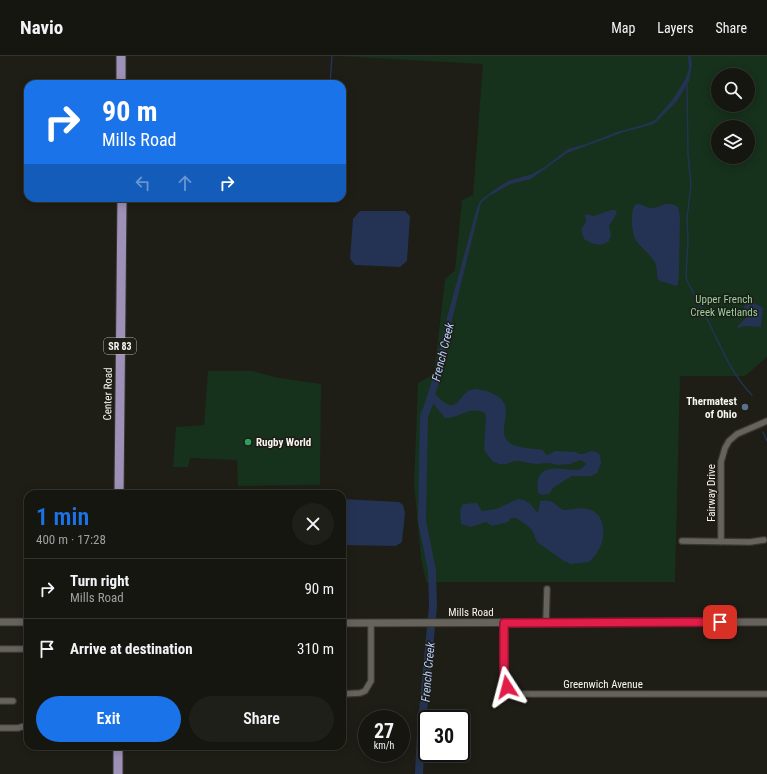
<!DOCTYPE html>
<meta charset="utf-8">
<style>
:root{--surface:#161610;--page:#1f1f19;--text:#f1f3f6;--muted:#9e9f9f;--line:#353530;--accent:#1a73e8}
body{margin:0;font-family:"Roboto Condensed",sans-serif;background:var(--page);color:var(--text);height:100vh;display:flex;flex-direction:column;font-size:15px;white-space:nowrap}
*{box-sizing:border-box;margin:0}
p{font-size:13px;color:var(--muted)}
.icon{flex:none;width:22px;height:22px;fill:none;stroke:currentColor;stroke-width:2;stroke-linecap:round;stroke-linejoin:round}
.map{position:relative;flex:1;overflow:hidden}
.details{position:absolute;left:24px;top:434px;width:322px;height:260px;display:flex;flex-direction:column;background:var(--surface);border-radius:12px;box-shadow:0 2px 10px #0003,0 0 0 1px var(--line)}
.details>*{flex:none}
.guide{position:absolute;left:24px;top:24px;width:322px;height:122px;border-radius:12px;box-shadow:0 2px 10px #0003,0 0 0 1px var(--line);background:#1a73e8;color:#fff;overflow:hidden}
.fabs{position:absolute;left:711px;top:12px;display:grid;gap:8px}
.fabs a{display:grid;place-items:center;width:44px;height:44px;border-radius:50%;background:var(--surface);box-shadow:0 2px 10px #0003,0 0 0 1px var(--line);font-size:20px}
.speed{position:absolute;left:358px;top:654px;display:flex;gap:8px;font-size:20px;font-weight:700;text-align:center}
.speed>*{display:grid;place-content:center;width:52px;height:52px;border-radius:50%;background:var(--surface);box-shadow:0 2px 10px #0003,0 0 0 1px var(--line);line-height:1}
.speed small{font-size:10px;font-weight:400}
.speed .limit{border:2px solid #111;border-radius:6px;background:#fff;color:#111}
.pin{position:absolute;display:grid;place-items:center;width:34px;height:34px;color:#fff;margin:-17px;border-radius:8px;box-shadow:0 2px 6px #0006}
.me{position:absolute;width:44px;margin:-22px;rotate:351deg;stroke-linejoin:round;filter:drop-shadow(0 0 3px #0008)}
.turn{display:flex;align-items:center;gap:14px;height:84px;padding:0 12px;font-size:18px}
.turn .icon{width:52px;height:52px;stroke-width:2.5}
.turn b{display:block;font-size:28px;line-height:34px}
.lanes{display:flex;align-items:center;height:38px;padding:0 12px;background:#0003;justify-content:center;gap:20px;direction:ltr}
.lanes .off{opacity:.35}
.round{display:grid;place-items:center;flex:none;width:42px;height:42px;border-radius:21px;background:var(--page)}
.head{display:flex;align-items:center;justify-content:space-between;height:68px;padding:0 12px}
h1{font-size:24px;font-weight:600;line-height:30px;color:var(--accent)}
.action{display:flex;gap:8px;margin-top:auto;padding:8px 12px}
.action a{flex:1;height:46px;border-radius:24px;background:var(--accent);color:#fff;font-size:16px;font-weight:600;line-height:46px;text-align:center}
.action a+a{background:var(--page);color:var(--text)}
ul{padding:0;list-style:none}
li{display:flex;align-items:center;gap:12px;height:60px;padding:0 12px;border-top:1px solid var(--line)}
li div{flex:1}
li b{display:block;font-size:15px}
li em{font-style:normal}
header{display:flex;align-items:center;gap:24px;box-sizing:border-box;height:56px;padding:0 20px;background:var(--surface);border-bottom:1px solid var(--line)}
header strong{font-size:19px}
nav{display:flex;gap:22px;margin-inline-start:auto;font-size:14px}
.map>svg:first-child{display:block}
.green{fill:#16311c;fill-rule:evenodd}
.water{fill:#243353}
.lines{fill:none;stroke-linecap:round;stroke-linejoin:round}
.stream{stroke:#243353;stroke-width:1.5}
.river{stroke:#243353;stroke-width:8}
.minor-casing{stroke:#383732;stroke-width:8}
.tertiary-casing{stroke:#383732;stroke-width:9}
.primary-casing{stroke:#383732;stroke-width:11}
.minor{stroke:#65635b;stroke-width:5.5}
.tertiary{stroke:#65635b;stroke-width:7}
.primary{stroke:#9e91b8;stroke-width:9}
.route-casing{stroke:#92132f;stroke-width:10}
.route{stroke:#e11d48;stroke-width:7}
.service-dot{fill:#5c6f8a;stroke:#1e1d16;stroke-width:1.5}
.leisure-dot{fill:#2e9e5b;stroke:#1e1d16;stroke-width:1.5}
.labels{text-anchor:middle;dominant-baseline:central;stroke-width:3;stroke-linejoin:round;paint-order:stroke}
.shield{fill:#1e1d16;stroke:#b5b4af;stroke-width:1}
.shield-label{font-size:10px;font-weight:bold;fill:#f6f5f0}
.park-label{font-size:11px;fill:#95cf9f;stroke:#1e1d16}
.street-label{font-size:11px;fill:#f6f5f0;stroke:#1e1d16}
.poi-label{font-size:11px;font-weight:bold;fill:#f6f5f0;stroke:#1e1d16;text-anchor:end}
.water-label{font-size:12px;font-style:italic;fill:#b7cfff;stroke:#1e1d16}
</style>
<header>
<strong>Navio</strong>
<nav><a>Map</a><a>Layers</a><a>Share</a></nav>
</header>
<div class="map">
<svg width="767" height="718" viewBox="0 0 767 718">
<rect width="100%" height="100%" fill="#1e1d16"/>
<path class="green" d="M 338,0 L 767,0 L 767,301 L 745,320 L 680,320 L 675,526 L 426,526 L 421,502 L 414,428 L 418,327 L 434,318 L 445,223 L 455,214 L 462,144 L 473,139 L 483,8 ZM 718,19 L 748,19 L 748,49 L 718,49 ZM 718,71 L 748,71 L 748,101 L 718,101 Z
M 208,315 L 252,315 L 279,322 L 321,328 L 320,429 L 238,430 L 237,404 L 190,402 L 188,411 L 173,411 L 176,371 L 204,369 Z"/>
<path class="water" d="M 688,0 L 691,0 L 692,9 L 689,25 L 677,45 L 654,68 L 624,76 L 567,97 L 531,123 L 511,128 L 489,140 L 481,147 L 453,260 L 438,330 L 435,338 C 460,365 457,335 474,333 C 478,333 485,335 489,336 C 523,348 492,374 510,387 C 518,393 533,392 543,394 L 546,399 L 550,398 L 555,395 L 576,396 L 579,398 C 589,399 590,390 600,399 L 601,408 L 597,417 L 591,420 L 572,420 L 554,431 L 549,438 L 542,439 L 538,437 C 534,405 557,413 578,414 L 582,412 L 586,408 L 584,406 L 580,404 L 570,408 L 559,409 L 548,407 L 535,408 L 519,405 L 515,405 L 506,408 L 499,408 L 492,405 L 484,394 L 486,361 L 485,357 C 467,349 460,363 445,362 L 432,346 L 427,358 L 422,356 L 434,318 L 445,269 L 477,152 L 480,145 L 494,134 L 508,125 L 532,118 L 546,110 L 568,93 L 586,88 L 617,76 L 646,68 L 655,64 L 673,43 L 686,22 L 689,12 Z
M 638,148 C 642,148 646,151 650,152 C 661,152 666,143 678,151 L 680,161 L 679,219 L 678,228 L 676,230 L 660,225 L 658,223 C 656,217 658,211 654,205 C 642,188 632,189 632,165 C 632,159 632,154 635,149 Z
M 611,154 L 615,154 L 617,157 L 609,170 L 611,179 L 609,185 C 601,191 593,189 584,183 L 581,174 L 586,165 L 585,158 L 594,160 Z
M 360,155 L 405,155 L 410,160 L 407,205 L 400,211 L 355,209 L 350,203 L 353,163 Z
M 751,245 L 763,252 L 761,271 L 745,270 L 738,272 L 738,270 L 746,262 L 744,256 L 744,250 Z
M 342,443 L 399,446 L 403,449 L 405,457 L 402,486 L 396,490 L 342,489 Z
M 518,443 C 531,445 530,449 538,457 L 540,445 C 554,443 552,447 563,454 C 571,454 580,451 588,453 C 605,457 607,480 599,493 C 597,498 593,502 589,506 L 571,508 L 564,505 L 537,486 L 532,474 L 524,467 L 516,462 L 511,462 L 508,466 L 492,470 L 486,466 L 471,471 L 461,468 L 460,454 L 463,448 L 477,447 L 482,455 L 496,453 Z"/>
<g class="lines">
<path class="stream" d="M 687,26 L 688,98 L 691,130 L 687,162 L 688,184 L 686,220 L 687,225 C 694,238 701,250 707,263 C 721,290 731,318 752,339
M 330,28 L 332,0
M 763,376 L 767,385"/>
<path class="river" d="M 419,718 L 421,676 L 433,550 L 432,515 L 422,465 L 424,360 L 429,348"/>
<g class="minor-casing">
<path id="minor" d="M 682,485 L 750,486 L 764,484
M 721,486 L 721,406 L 725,392 L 729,385 L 737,378 L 767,365
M 504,567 L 504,622 L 507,631 L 514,637 L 519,638 L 767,638
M 546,567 L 547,533
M 0,593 L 28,593
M 342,638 L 360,637 L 365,635 L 371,625 L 371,567
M 0,645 L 13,645
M 0,672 L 18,672 L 28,669"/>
</g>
<g class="tertiary-casing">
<path id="tertiary" d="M 0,566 L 28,566
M 342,567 L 767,566"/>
</g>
<g class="primary-casing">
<path id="primary" d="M 121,0 L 121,28
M 119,438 L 122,142
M 118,690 L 118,718"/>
</g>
<use href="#minor" class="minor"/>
<use href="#tertiary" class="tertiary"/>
<use href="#primary" class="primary"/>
</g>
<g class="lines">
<g class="route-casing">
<path id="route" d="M 507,631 L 504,622 L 504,567 L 720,566"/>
</g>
<use href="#route" class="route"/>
</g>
<circle class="service-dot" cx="745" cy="351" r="4"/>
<circle class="leisure-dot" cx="248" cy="386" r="4"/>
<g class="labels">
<rect class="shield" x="104" y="282" width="32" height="16" rx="3"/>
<g class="shield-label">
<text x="120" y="290">SR 83</text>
</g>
<g class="park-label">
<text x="724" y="243">Upper French<tspan x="724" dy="13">Creek Wetlands</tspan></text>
</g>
<g class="street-label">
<text transform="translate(108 338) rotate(-89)">Center Road</text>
<text transform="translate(711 437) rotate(-90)">Fairway Drive</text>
<text x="471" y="556">Mills Road</text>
<text x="603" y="628">Greenwich Avenue</text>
</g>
<g class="poi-label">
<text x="737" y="345">Thermatest<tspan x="737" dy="13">of Ohio</tspan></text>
<text x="256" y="386" text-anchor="start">Rugby World</text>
</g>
<g class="water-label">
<text transform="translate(443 296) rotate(-76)">French Creek</text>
<text transform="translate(428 616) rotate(-85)">French Creek</text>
</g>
</g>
</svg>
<div class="fabs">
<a><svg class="icon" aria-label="search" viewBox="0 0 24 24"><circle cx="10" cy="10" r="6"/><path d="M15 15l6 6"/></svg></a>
<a><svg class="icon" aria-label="layers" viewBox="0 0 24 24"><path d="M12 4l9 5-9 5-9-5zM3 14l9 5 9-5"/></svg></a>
</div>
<div class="speed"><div>27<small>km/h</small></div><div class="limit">30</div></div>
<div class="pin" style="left:720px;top:566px;background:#d93025"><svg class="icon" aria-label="arrive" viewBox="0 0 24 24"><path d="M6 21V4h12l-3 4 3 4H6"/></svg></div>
<svg class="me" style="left:507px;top:631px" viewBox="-20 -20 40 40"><path d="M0-17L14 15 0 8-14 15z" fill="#e11d48" stroke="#fff" stroke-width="4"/></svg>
<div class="guide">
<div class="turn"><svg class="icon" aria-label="right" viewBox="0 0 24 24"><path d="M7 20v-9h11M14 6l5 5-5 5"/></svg><div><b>90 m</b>Mills Road</div></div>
<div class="lanes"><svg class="icon off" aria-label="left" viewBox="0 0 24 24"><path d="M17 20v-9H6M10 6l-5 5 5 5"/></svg><svg class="icon off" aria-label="ahead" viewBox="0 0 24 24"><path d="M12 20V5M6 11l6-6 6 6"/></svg><svg class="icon" aria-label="right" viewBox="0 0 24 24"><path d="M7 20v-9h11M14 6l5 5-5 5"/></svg></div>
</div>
<section class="details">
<div class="head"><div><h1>1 min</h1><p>400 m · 17:28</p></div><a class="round"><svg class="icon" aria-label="close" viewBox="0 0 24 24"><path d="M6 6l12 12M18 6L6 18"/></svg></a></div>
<ul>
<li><svg class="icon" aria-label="right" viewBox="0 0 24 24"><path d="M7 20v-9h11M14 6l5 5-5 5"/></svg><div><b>Turn right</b><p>Mills Road</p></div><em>90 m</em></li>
<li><svg class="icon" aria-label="arrive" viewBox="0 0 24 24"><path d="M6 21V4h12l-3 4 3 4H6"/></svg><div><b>Arrive at destination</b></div><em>310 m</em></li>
</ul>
<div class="action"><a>Exit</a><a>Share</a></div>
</section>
</div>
